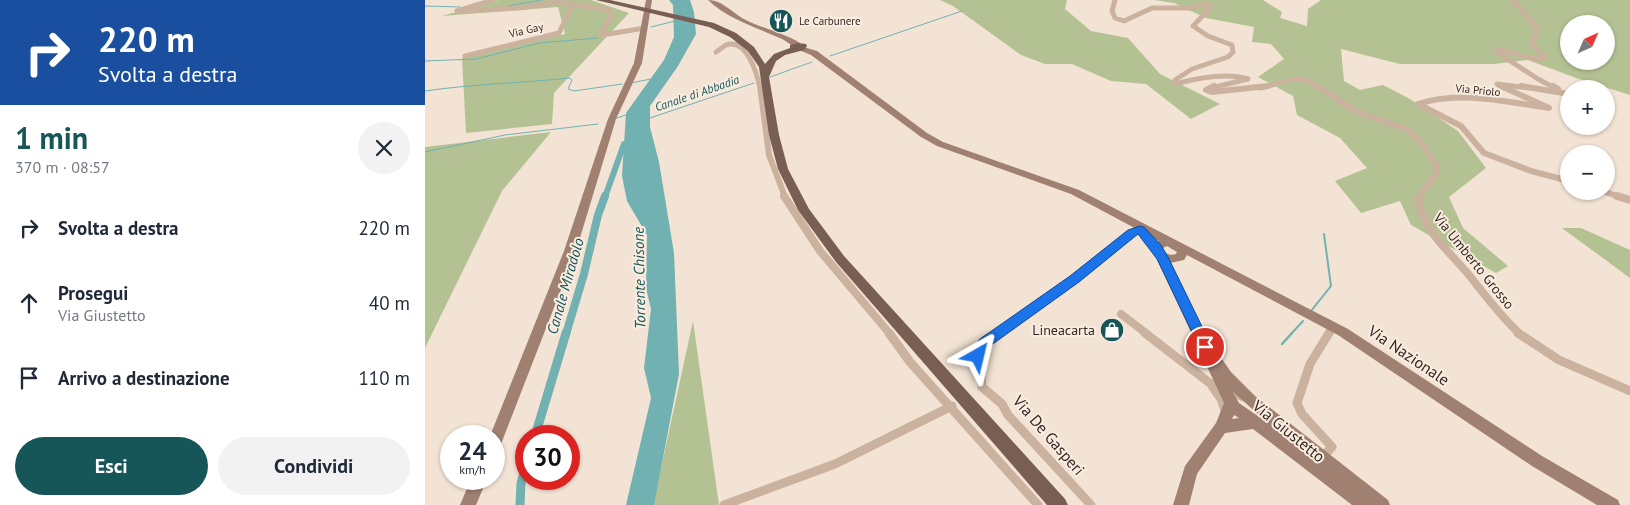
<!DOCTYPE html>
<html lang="it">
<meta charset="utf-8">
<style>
:root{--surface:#fff;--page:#f2f2f3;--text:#1f2937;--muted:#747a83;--accent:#165658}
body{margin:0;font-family:"PT Sans",sans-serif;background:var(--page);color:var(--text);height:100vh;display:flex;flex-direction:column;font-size:19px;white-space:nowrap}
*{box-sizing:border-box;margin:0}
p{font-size:16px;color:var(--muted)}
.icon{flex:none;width:28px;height:28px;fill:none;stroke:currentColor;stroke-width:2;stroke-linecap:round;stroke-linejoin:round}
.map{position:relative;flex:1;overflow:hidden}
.details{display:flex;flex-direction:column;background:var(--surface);width:425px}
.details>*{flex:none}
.banner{background:#1a4fa0;color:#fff;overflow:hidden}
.needle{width:32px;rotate:45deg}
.fabs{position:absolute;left:1135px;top:15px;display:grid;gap:10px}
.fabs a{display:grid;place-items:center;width:55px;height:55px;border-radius:50%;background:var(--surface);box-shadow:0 1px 4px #0004;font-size:25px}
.speed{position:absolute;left:15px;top:425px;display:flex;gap:10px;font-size:25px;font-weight:700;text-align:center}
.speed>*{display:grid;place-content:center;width:65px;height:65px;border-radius:50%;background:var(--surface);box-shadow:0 1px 4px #0004;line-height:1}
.speed small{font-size:12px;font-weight:400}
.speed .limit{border:8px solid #d22;background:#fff;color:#111}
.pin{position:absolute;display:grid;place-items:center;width:42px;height:42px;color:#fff;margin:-21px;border:2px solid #fff;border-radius:50%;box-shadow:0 1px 5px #0007}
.me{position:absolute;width:55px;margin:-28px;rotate:37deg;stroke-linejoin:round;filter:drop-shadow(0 0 4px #0008)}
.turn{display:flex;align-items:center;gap:18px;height:105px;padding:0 15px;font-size:22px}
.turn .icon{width:65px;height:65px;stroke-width:2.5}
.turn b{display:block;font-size:35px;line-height:42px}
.round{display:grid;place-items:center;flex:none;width:52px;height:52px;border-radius:26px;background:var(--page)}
.overview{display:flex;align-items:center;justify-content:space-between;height:85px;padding:0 15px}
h1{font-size:30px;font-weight:600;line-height:38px;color:var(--accent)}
.primary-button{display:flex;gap:10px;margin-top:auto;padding:10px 15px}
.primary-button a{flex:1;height:58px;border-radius:30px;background:var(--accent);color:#fff;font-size:20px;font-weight:600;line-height:58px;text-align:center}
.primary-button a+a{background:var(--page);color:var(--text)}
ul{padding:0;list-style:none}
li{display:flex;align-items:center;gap:15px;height:75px;padding:0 15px}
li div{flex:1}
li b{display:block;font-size:19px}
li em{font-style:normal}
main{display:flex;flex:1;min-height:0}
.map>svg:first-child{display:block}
.green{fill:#b4c293;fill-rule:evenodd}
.water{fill:#71b1b2}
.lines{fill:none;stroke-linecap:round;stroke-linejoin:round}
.stream-far2{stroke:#71b1b2;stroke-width:1}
.stream-far1{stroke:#71b1b2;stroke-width:2}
.stream{stroke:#71b1b2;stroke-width:2.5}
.canal-far2{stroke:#71b1b2;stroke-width:6}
.canal-far1{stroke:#71b1b2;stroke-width:8}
.canal{stroke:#71b1b2;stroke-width:9}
.street-far3{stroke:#cbb29f;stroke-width:5}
.street-far2{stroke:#cbb29f;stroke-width:6}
.street-far1{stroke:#cbb29f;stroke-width:8}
.street{stroke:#cbb29f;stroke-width:9}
.secondary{fill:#9f8071;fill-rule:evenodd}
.primary{fill:#785e53;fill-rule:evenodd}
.route{fill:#1a73e8;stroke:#114b97}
.labels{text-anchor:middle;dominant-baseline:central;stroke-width:4;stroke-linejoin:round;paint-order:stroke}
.far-poi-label{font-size:11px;fill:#342824;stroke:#faede0;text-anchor:start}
.far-street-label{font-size:11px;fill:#342824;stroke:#faede0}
.far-water-label{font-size:12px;font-style:italic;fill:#165658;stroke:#faede0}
.street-label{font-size:14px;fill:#342824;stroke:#faede0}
.poi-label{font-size:14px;fill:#342824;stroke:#faede0;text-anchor:end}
.water-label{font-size:15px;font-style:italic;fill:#165658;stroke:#faede0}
.near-street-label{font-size:16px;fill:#342824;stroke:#faede0}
</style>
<main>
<section class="details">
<div class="banner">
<div class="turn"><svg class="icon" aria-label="right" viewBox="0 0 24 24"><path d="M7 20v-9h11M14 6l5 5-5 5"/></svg><div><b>220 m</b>Svolta a destra</div></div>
</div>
<div class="overview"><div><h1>1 min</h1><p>370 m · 08:57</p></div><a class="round"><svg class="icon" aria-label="close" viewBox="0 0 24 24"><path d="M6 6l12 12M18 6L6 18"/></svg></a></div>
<ul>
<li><svg class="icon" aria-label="right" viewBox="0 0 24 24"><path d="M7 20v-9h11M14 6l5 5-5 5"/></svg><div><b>Svolta a destra</b></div><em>220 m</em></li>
<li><svg class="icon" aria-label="ahead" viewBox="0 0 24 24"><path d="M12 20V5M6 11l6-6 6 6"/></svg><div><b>Prosegui</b><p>Via Giustetto</p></div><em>40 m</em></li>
<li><svg class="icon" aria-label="arrive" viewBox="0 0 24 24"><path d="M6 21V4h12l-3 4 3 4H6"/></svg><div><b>Arrivo a destinazione</b></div><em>110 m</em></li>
</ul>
<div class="primary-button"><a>Esci</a><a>Condividi</a></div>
</section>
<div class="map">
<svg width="1205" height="505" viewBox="0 0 1205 505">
<rect width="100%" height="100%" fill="#f3e3d4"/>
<path class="green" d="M 73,0 L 166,0 L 204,13 L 129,93 L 127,124 L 41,133 L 37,58 L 140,34 L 133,7 L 17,16 Z
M 515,0 L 642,0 L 640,9 L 666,31 L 703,38 L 735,74 L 795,104 L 766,119 L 721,84 L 686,81 L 647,64 L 620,64 L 596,55 L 528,6 Z
M 729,0 L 838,0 L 857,12 L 855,18 L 882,26 L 883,9 L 896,0 L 1205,0 L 1205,95 L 1151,78 L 1103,60 L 1069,64 L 975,64 L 916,49 L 919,81 L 935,90 L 958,85 L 985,99 L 1033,131 L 1061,168 L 1024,197 L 1038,228 L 1083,266 L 1071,273 L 986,225 L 975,201 L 936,213 L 910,181 L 942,168 L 915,138 L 872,115 L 868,96 L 833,77 L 859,59 L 846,44 L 827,42 L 829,27 L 781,18 L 749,3 ZM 1144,24 L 1181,24 L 1181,61 L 1144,61 Z
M 126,132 L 77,191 L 0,348 L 0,147 Z
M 1137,228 L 1156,228 L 1205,250 L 1205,278 Z
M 268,321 L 294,505 L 228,505 Z"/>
<path class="water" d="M 244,0 L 265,0 L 269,12 L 271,34 L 253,66 L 225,106 L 225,127 L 234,162 L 249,253 L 254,374 L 229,505 L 201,505 L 226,398 L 219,368 L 226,309 L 221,288 L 222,235 L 202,201 L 197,176 L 201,113 L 239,60 L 249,37 L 248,5 Z"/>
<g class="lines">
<path class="stream-far2" d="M 0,6 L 35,7
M 82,6 L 117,0
M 226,27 L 250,21
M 405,56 L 537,11
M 0,61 L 51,59 L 114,43 L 173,38
M 345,77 L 387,62
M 206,83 L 226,79
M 0,91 C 48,84 96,83 145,78 L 147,80 L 143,89 L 149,91 L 197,84
M 225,118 L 329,83
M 189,119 L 201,115
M 0,152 L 80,135 L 173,124"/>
<path class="stream-far1" d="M 886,311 L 906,286 L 899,234
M 866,334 L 878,321"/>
<path class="stream" d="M 857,344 L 867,333"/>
<path class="canal-far2" d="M 180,197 L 199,144"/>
<path class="canal-far1" d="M 141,334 L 159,274 L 173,215 L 180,196"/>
<path class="canal" d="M 110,436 L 141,333
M 95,505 L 96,483 L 101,466"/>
<path class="street-far3" d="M 68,0 L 32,11 L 94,8 L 133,2 L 184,10 L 187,15 L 176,33 L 177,35 L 220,28
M 690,0 L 687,11 L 690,18 L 699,21 L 727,8 L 765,8 L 782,4 L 787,6 L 768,26 L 783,36 L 807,45 L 808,52 L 803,57 L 767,69 L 750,80 L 750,84 C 772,78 801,72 823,79 L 786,88
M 1088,0 L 1112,28 L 1107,44 L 1120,58 L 1111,59 L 1075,50 L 1070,51 L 1113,79 L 1130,88
M 291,52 C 294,50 298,47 301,45 C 322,38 332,74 335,88
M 40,56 L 134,33 L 148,3
M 835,88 C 846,86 869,77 878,79 C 884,81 890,85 895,88
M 1079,88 L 1072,84 L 1104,88"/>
<path class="street-far2" d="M 335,86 L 344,155 L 360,197
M 789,86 L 781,90 L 787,92 L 843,86
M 893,86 L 930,111 L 983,130 L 999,146 L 1011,165 L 1011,174 L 994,197
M 1076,86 L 1124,108 C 1081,102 1035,90 993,104 L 1036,126 L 1059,153 L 1106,171 L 1144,181
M 1096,86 L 1144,94
M 1128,86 L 1133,89
M 1177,191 L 1195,197"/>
<path class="street-far1" d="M 359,196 L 395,251 L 465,334
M 995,196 L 993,199 C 999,232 1024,251 1044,275 C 1060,295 1075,316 1095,334
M 1192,196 L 1205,200
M 696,314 L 722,334
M 574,334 L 649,279 L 707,233 L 715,229
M 904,334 L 908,327"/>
<path class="street" d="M 464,333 L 485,362 L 613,505
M 575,333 L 553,349 L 557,387 L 577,404 L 583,415 L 666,505
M 720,333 L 786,384 L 819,397
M 1093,333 L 1134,360 L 1205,391
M 787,386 L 796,399 L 801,413
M 897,457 L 907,447 L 877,414 L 872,403 L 885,364 L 904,333
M 299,505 L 410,464 L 527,406"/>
<path class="secondary" d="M 221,0 L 227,0 L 217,63 L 191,119 L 151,251 L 76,444 L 74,449 L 69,451 L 69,436 L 65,436 L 139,251 L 183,119 L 209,63 Z
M 283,0 C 296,0 306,11 317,18 C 335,28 357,32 375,43 L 375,46 L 392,51 L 502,133 L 518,142 L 654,190 L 923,329 L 1117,456 L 1193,500 L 1195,505 L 1172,505 L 1107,466 L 913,335 L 762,255 L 759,260 L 745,263 L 791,358 L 797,359 L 806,372 L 830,396 L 963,500 L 965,505 L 927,505 L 828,429 L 800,433 L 772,474 L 764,505 L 748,505 L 760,466 L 791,423 L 799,403 L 731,257 L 726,250 L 729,243 L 734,241 L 646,194 L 512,146 L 496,137 L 386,55 L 374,50 L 374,47 C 367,47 363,42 357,39 C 331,27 304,20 283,0 ZM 742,246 L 752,252 L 751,254 C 746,256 738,254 738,248 ZM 807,391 L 843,423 L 814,403 ZM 809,415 L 814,418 L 807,419 Z
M 46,479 L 62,479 L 51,505 L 35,505 Z"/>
<path class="primary" d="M 171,0 L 185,0 L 289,23 L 311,33 L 329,47 L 340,64 L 349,54 L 365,48 L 365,45 L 373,43 L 381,44 L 382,46 L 379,50 L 360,55 L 351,61 L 344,77 L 354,135 L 363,169 L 384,209 L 419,256 L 640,499 L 643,505 L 622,505 L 411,262 L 373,210 L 353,169 L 344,135 L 334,67 L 323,51 L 305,37 L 284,27 Z"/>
</g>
<path class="route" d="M 715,226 L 719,227 L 736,245 L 743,257 L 787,347 L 785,351 L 776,351 L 732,259 L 713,234 L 654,282 L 565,346 L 560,351 L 558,360 L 553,362 L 548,360 L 547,349 L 555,339 L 645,276 L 703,230 Z"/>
<defs>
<g id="restaurant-disc" transform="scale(1.25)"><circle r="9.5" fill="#165658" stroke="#faede0"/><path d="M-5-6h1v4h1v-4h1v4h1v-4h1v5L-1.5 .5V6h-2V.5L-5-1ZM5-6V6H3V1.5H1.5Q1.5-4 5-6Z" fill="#fff"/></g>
<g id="shop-disc" transform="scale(1.25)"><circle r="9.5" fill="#165658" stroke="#faede0"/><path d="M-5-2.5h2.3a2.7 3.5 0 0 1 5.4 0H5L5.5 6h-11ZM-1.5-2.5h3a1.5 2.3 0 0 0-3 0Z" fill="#fff"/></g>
</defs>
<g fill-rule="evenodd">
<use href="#restaurant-disc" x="356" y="21"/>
<use href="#shop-disc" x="687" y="330"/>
</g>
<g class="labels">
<g class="far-poi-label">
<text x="374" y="21">Le Carbunere</text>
</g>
<g class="far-street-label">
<text transform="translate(101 30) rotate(-13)">Via Gay</text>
<text transform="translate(1053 90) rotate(5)">Via Priolo</text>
</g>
<g class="far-water-label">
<text transform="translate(272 93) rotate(-19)">Canale di Abbadia</text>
</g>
<g class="street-label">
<text transform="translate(1049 261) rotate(51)">Via Umberto Grosso</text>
</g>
<g class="poi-label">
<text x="670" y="330">Lineacarta</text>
</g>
<g class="water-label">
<text transform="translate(214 278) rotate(-91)">Torrente Chisone</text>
<text transform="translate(140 286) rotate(-74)">Canale Miradolo</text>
</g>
<g class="near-street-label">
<text transform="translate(984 355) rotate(34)">Via Nazionale</text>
<text transform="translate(864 431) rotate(39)">Via Giustetto</text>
<text transform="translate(624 435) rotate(49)">Via De Gasperi</text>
</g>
</g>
</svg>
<div class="fabs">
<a><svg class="needle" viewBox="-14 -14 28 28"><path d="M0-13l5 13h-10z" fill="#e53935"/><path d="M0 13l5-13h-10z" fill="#747a83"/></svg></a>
<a>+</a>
<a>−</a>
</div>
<div class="speed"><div>24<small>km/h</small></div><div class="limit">30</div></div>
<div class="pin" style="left:780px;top:347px;background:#d93025"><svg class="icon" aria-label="arrive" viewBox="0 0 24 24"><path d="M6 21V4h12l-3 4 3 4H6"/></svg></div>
<svg class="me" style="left:553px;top:356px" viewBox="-20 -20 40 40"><path d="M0-17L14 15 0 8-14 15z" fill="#1a73e8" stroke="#fff" stroke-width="4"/></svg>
</div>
</main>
